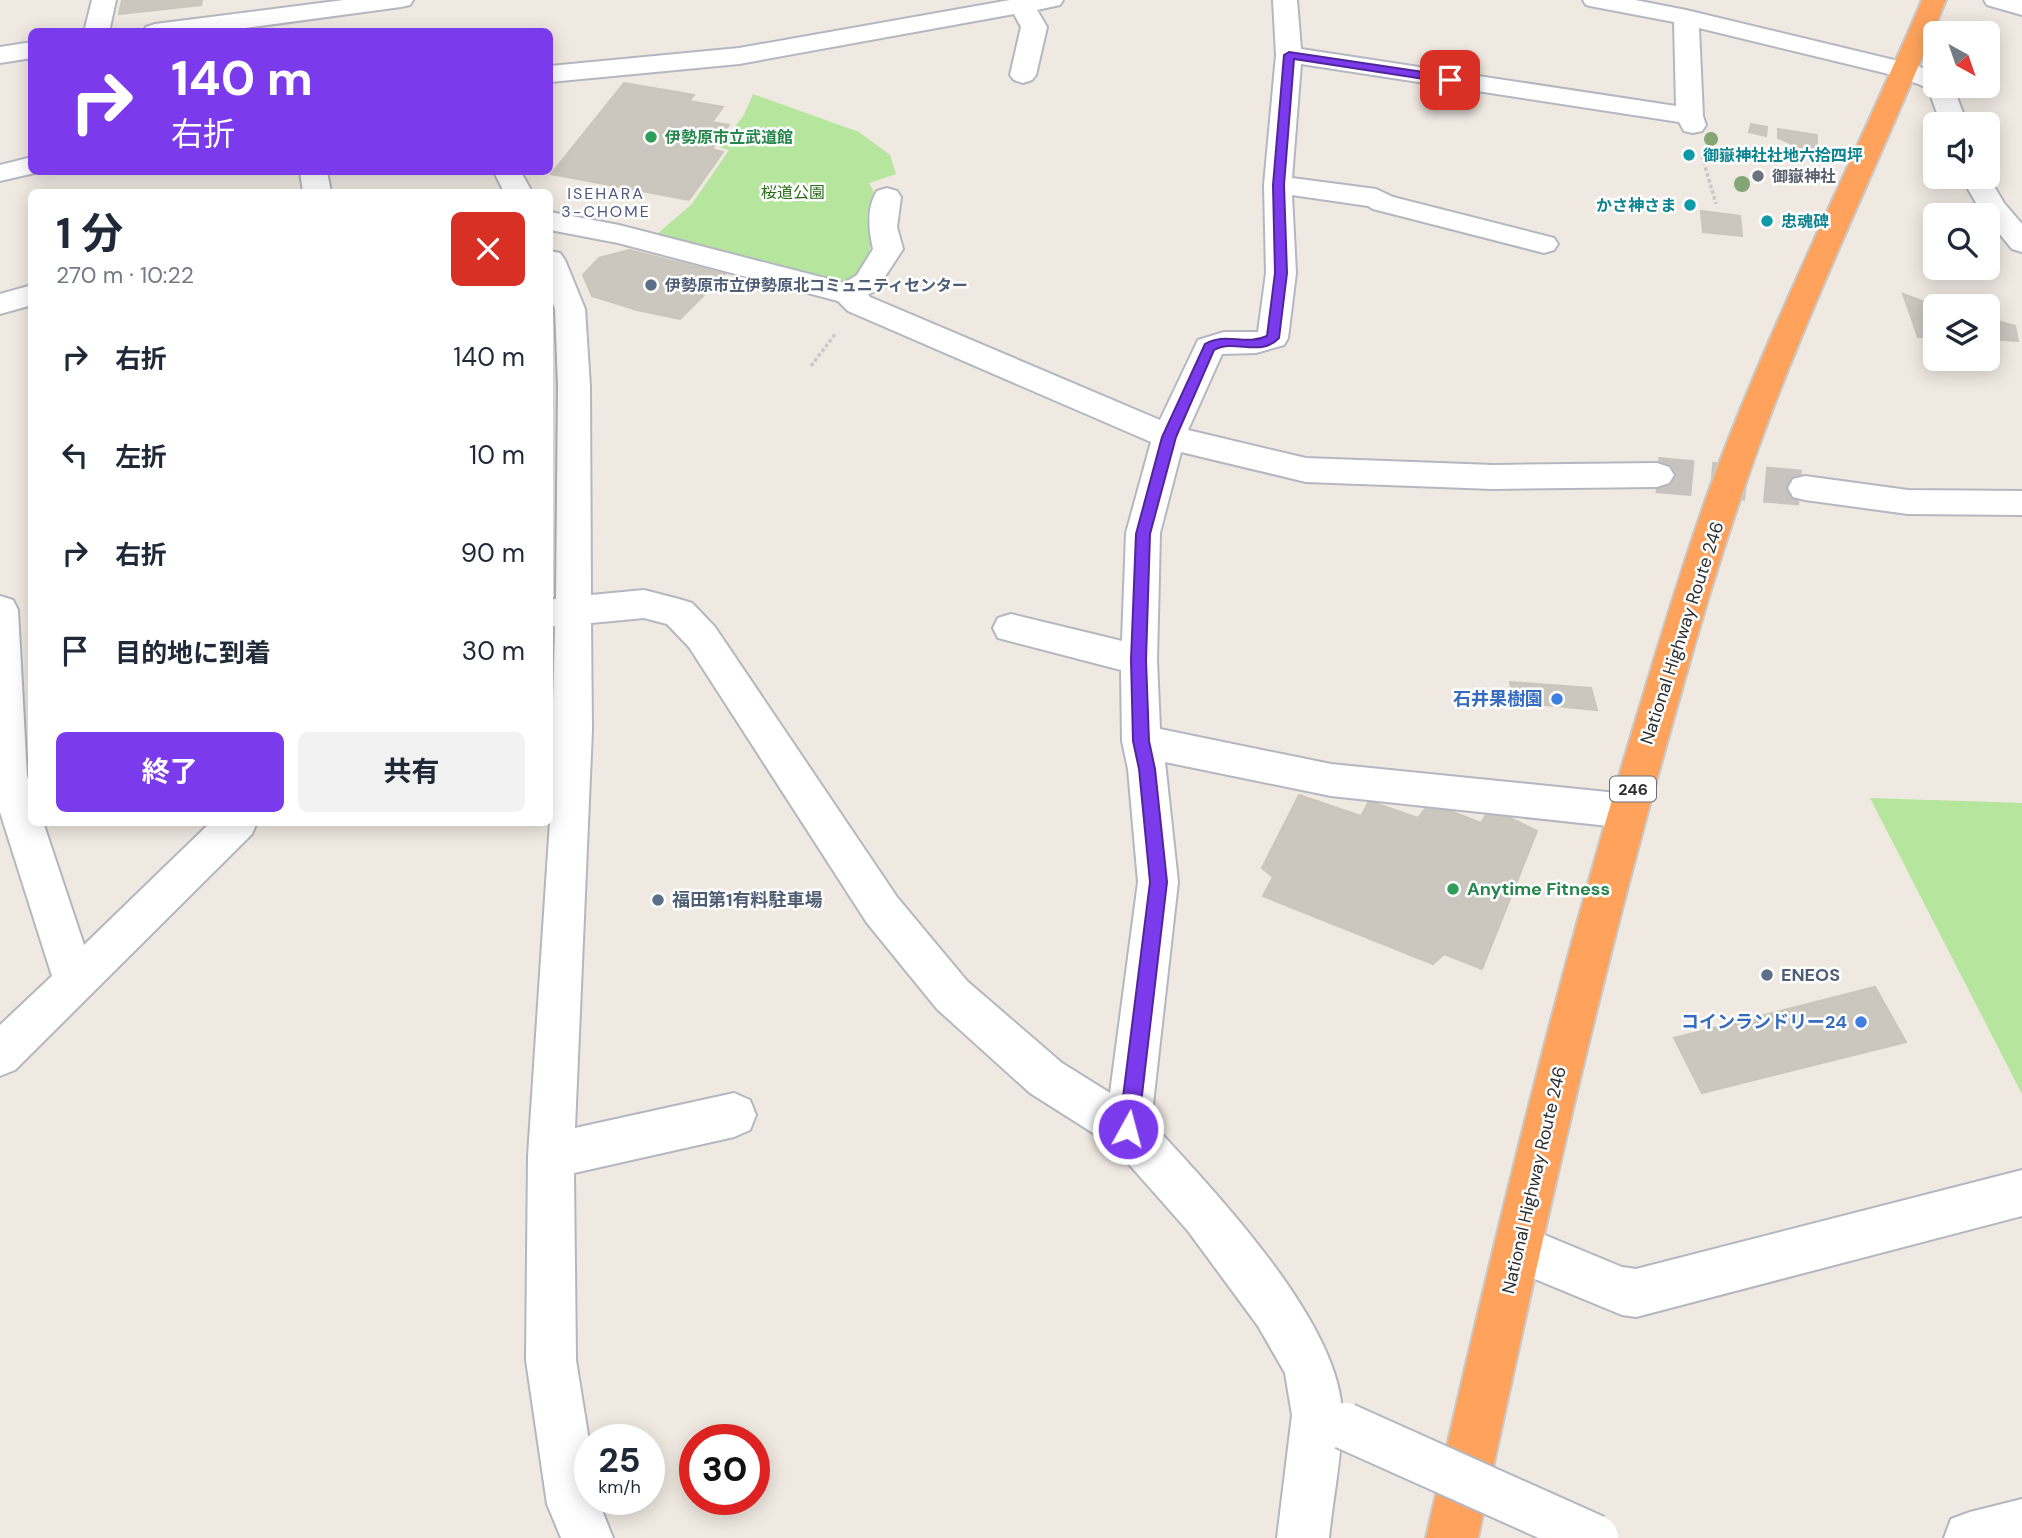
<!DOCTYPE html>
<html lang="ja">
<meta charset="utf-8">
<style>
:root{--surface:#fff;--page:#f2f2f3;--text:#1f2937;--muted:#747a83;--accent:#7c3aed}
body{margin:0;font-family:"DM Sans","Noto Sans JP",sans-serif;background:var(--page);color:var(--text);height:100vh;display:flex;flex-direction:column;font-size:26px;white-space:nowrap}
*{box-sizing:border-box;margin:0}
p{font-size:23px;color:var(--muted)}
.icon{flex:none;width:38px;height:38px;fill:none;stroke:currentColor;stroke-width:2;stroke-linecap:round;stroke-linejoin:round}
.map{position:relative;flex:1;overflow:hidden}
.details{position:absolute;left:28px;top:189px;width:525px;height:637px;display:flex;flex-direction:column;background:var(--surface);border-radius:10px;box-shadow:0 4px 18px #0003}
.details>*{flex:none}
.banner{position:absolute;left:28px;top:28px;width:525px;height:147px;border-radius:10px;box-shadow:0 4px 18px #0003;background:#7c3aed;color:#fff;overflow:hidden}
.needle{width:46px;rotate:140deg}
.buttons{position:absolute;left:1923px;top:21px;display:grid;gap:14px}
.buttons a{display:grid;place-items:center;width:77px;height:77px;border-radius:10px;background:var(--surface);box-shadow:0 4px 18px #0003;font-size:35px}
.speed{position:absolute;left:574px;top:1424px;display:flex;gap:14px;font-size:35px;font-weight:700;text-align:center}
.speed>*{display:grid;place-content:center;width:91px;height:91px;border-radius:50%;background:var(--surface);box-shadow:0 4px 18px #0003;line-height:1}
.speed small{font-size:18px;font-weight:400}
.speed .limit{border:10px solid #d22;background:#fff;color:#111}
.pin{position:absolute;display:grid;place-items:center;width:60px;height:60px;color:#fff;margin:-30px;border-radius:14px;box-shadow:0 4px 10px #0006}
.me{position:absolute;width:77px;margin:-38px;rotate:7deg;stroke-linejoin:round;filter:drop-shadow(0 0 5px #0008)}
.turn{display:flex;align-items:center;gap:24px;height:147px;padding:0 28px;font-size:32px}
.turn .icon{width:91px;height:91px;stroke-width:2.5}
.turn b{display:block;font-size:49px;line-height:60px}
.round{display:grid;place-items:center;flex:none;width:74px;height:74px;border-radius:10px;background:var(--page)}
.head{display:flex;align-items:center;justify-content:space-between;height:119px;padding:0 28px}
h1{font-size:42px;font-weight:700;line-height:52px}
.action{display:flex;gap:14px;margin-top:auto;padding:14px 28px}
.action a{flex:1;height:80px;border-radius:10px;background:var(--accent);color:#fff;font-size:28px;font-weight:700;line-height:80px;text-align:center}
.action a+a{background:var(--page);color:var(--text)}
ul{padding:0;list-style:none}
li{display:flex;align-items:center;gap:21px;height:98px;padding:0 28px}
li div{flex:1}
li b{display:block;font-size:26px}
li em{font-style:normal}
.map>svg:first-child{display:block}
.green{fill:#b6e59e}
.building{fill:#cbc7bf;stroke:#cbc5ba;stroke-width:2}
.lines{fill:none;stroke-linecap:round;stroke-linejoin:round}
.minor-tunnel{stroke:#c8c4bd;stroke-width:36;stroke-dasharray:36 18;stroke-linecap:butt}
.minor-casing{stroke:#b4b7c1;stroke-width:4}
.highway-casing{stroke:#c9c9c9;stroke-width:4}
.path{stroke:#c9c9c9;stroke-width:3.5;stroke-dasharray:3.5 2.5;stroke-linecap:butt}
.minor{fill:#fff;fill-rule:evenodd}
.highway{fill:#ffa35c;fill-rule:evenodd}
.minor-bridge-casing{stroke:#b4b7c1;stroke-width:50;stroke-linecap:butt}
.minor-bridge{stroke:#fff;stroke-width:46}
.tree{fill:#84a574}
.route{fill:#7c3aed;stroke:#51269a;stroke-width:2}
.leisure-dot{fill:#2e9e5b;stroke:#fff;stroke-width:2.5}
.culture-dot{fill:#0f9aa8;stroke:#fff;stroke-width:2.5}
.worship-dot{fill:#6b7280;stroke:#fff;stroke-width:2.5}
.service-dot{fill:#5c6f8a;stroke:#fff;stroke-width:2.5}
.shop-dot{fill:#3f7fe0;stroke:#fff;stroke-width:2.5}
.labels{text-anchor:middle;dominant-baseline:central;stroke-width:5;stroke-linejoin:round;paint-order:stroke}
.far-leisure-label{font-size:16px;font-weight:bold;fill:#27864d;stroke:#fff;text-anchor:start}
.far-culture-label{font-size:16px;font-weight:bold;fill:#0d838f;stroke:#fff;text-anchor:start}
.far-worship-label{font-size:16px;font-weight:bold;fill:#5b616d;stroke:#fff;text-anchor:start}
.far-park-label{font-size:16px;fill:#2c6e1b;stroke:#fff}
.far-neighbourhood-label{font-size:16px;letter-spacing:2px;fill:#4d5680;stroke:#fff}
.far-service-label{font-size:16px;font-weight:bold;fill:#4e5e75;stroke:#fff;text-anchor:start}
.shield{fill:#fff;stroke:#6d6d6d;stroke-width:2}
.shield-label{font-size:16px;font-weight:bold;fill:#2e2e2e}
.street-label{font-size:18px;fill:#2e2e2e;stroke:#fff}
.shop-label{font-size:18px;font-weight:bold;fill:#366cbe;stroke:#fff;text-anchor:end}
.leisure-label{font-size:18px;font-weight:bold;fill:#27864d;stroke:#fff;text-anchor:start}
.service-label{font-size:18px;font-weight:bold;fill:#4e5e75;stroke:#fff;text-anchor:start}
</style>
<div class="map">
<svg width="2022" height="1538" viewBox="0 0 2022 1538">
<rect width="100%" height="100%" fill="#efe9e1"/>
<path class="green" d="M 753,94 L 859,132 L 890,155 L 896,174 L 869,183 L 877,198 L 867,268 L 853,281 L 838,286 L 656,235 L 692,204 L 729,150 L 719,147 L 744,115 Z
M 1870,798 L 2022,803 L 2022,1094 Z"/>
<path class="building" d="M 122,0 L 202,0 L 201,5 L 119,14 Z
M 624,83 L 694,95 L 689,101 L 723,107 L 712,122 L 729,125 L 712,149 L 723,152 L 689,200 L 551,174 Z
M 1751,124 L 1767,127 L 1766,136 L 1749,132 Z
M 1778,129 L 1817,135 L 1817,150 L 1799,147 L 1778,138 Z
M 1701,211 L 1740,216 L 1742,236 L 1703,232 Z
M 629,250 L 725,274 L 680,319 L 637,310 L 592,296 L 583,275 L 599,258 Z
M 1903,294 L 1936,306 L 1936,337 L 1918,337 Z
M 1988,318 L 2015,326 L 2018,341 L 1988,339 Z
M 1510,682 L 1591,688 L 1597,710 L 1514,702 Z
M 1299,795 L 1361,816 L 1369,801 L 1418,818 L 1430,803 L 1481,823 L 1490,808 L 1537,831 L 1482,969 L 1444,954 L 1433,964 L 1263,896 L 1273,877 L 1262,868 Z
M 1875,987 L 1906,1042 L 1702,1093 L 1674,1038 Z"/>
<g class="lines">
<path class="minor-tunnel" d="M 1657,475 L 1805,488"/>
<g class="minor-casing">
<path id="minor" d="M 92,0 L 116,0 L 109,32 L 84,32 Z
M 344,0 L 413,0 L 410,5 L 401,7 L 216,32 L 143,32 L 146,27 L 155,24 Z
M 1010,0 L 1063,0 L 1060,5 L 1037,10 L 1047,27 L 1036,75 L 1032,80 L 1023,83 L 1014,80 L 1010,75 L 1021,27 L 1014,14 L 739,64 L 550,82 L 550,66 L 739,48 Z
M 1273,0 L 1297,0 L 1301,49 L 1676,106 L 1674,22 L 1595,7 L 1586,5 L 1583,0 L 1635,0 L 1686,10 L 1915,65 L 1936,73 L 1936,86 L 1953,86 L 1967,124 L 1941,124 L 1928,88 L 1897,76 L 1699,28 L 1703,116 L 1706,125 L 1702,131 L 1693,133 L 1684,131 L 1679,122 L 1301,64 L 1292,178 L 1376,189 L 1393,197 L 1554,238 L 1558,244 L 1554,250 L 1544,253 L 1373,209 L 1368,206 L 1292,195 L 1296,273 L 1288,338 L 1284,345 L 1256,353 L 1222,354 L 1188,430 L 1306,458 L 1493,465 L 1657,463 L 1669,467 L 1674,475 L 1669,483 L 1657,487 L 1493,489 L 1306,482 L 1181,452 L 1160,533 L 1157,660 L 1160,729 L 1331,764 L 1627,794 L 1641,799 L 1647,811 L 1641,823 L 1627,828 L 1331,796 L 1165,762 L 1178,882 L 1151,1122 C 1212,1189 1342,1323 1342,1416 C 1342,1456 1333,1498 1329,1538 L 1277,1538 L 1292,1415 L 1285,1373 L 1258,1326 L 1188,1231 L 1112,1145 L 1030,1093 L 937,1009 L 867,923 L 689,647 L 667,624 L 644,618 L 591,623 L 592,730 L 575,1128 L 734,1093 L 750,1100 L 756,1115 L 750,1130 L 734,1137 L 574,1173 L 576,1360 L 590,1447 L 590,1500 L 598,1500 L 613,1538 L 561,1538 L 547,1504 L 526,1360 L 528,1156 L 550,822 L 555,626 L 550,627 L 550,599 L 556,599 L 558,386 L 555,309 L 550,295 L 550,251 L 560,253 L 565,260 L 585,309 L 590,386 L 591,595 L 644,590 L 679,599 L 692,603 L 715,627 L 897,897 L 967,981 L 1062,1063 L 1110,1093 L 1138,882 L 1128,769 L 1122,741 L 1121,670 L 998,638 L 993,628 L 998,618 L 1011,614 L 1122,641 L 1126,533 L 1151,442 L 848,311 L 838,301 L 618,243 L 550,230 L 550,212 L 619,225 L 844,283 L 857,275 L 873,249 C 869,231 866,208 877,191 L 887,188 L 897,191 L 901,197 L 897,227 L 903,249 L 877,289 L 868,295 L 870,297 L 1160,420 L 1198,340 L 1224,332 L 1258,332 L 1266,273 L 1264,185 L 1276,55 Z
M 1984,0 L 2022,0 L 2022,15 L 1987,5 Z
M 32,42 L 32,58 L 0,63 L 0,47 Z
M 32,157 L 32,172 L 39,172 L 0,181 L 0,165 Z
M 300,172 L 327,172 L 331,192 L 303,192 Z
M 494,172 L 521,172 L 532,192 L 504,192 Z
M 1988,176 L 2004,203 L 2022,224 L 2022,252 L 2012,249 L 1988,220 L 1988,215 L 1982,213 L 1961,177 Z
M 32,285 L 32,305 L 0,314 L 0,294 Z
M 1805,476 L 1908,490 L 2022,491 L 2022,515 L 1908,514 L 1805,500 L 1793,497 L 1788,488 L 1793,479 Z
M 0,596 L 13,600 L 18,610 L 27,776 L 32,789 L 32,822 L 43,822 L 84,945 L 211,822 L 257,822 L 252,834 L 15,1070 L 0,1076 L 0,1025 L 52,976 L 0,812 Z
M 2022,1170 L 2022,1216 L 1636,1317 L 1622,1315 L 1501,1265 L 1494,1248 L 1501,1231 L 1518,1224 L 1622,1267 L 1636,1269 Z
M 2022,1499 L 2022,1538 L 1944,1538 L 1951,1519 L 1970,1512 Z"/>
</g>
<g class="highway-casing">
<path id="highway" d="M 1922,0 L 1946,0 C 1879,165 1799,325 1742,494 C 1713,578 1689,664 1665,750 C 1592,1010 1534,1274 1478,1538 L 1426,1538 C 1486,1273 1549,1009 1627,749 C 1653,663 1678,577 1708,493 C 1769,325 1852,165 1922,0 Z"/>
</g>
<path class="path" d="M 1702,156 L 1716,204
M 811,366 L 836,333"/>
<use href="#minor" class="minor"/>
<use href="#highway" class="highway"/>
<g class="minor-bridge-casing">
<path id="minor-bridge" d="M 1345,1426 L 1595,1538"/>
</g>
<use href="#minor-bridge" class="minor-bridge"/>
</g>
<g class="tree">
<circle cx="1711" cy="139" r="7"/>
<circle cx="1742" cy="184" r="8"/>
</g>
<path class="route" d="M 1289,52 L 1450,76 L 1455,80 L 1450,83 L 1294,59 L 1284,185 L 1287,273 L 1279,338 C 1260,358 1234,338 1214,350 L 1176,437 L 1150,534 L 1146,660 L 1149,741 L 1155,769 L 1167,882 L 1138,1129 L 1135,1135 L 1128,1138 L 1122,1135 L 1119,1129 L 1150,882 L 1139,769 L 1133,741 L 1131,660 L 1136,534 L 1162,437 L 1205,344 C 1225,332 1246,346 1267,336 L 1275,273 L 1273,185 L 1284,55 Z"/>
<g class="leisure-dot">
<circle cx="651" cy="137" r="7"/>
<circle cx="1453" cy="889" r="7"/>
</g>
<g class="culture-dot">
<circle cx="1689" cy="155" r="7"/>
<circle cx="1690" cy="205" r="7"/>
<circle cx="1767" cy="221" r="7"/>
</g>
<circle class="worship-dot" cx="1758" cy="176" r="7"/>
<g class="service-dot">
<circle cx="651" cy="285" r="7"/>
<circle cx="658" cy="900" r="7"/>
<circle cx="1767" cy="975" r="7"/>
</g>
<g class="shop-dot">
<circle cx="1557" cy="699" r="7"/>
<circle cx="1861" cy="1022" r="7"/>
</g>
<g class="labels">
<g class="far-leisure-label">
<text x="665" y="137">伊勢原市立武道館</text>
</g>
<g class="far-culture-label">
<text x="1703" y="155">御嶽神社社地六拾四坪</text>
<text x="1676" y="205" text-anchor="end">かさ神さま</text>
<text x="1781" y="221">忠魂碑</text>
</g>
<g class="far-worship-label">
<text x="1772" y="176">御嶽神社</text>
</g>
<g class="far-park-label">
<text x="793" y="192">桜道公園</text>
</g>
<g class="far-neighbourhood-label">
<text x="606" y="193">ISEHARA<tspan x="606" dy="18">3-CHOME</tspan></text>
</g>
<g class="far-service-label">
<text x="665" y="285">伊勢原市立伊勢原北コミュニティセンター</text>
</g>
<rect class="shield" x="1610" y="776.5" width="46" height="25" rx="5"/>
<g class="shield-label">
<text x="1633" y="789">246</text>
</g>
<g class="street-label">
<text transform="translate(1682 633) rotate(-72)">National Highway Route 246</text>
<text transform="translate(1534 1180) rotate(-77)">National Highway Route 246</text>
</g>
<g class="shop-label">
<text x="1543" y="699">石井果樹園</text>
<text x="1847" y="1022">コインランドリー24</text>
</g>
<g class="leisure-label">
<text x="1467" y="889">Anytime Fitness</text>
</g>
<g class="service-label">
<text x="672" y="900">福田第1有料駐車場</text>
<text x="1781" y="975">ENEOS</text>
</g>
</g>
</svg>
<div class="buttons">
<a><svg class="needle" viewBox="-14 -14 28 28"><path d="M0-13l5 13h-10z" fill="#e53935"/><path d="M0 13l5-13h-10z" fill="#747a83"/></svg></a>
<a><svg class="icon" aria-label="sound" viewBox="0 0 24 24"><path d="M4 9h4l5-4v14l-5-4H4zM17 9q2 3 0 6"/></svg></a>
<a><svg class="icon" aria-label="search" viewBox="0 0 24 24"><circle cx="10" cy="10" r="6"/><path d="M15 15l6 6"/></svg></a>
<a><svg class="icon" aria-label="layers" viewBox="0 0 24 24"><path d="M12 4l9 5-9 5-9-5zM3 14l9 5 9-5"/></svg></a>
</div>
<div class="speed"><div>25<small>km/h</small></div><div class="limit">30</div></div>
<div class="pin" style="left:1450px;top:80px;background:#d93025"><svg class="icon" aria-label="arrive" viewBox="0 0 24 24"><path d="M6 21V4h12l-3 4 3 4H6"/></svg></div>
<svg class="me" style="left:1128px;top:1129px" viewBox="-20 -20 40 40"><circle r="17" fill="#7c3aed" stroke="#fff" stroke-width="3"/><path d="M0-11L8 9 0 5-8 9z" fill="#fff"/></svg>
<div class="banner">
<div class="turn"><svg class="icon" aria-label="right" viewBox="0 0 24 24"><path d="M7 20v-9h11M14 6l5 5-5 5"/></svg><div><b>140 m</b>右折</div></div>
</div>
<section class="details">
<div class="head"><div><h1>1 分</h1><p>270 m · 10:22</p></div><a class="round" style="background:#d93025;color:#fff"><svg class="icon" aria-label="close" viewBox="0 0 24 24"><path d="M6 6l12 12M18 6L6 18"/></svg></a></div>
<ul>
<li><svg class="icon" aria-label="right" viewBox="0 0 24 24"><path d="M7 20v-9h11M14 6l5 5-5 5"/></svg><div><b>右折</b></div><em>140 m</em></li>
<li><svg class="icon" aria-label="left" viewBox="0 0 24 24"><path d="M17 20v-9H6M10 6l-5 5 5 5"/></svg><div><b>左折</b></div><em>10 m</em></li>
<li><svg class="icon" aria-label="right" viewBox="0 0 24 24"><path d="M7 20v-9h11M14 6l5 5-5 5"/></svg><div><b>右折</b></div><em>90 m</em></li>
<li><svg class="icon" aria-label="arrive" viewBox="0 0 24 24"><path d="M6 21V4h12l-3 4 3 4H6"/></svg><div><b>目的地に到着</b></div><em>30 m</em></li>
</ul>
<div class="action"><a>終了</a><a>共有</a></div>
</section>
</div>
